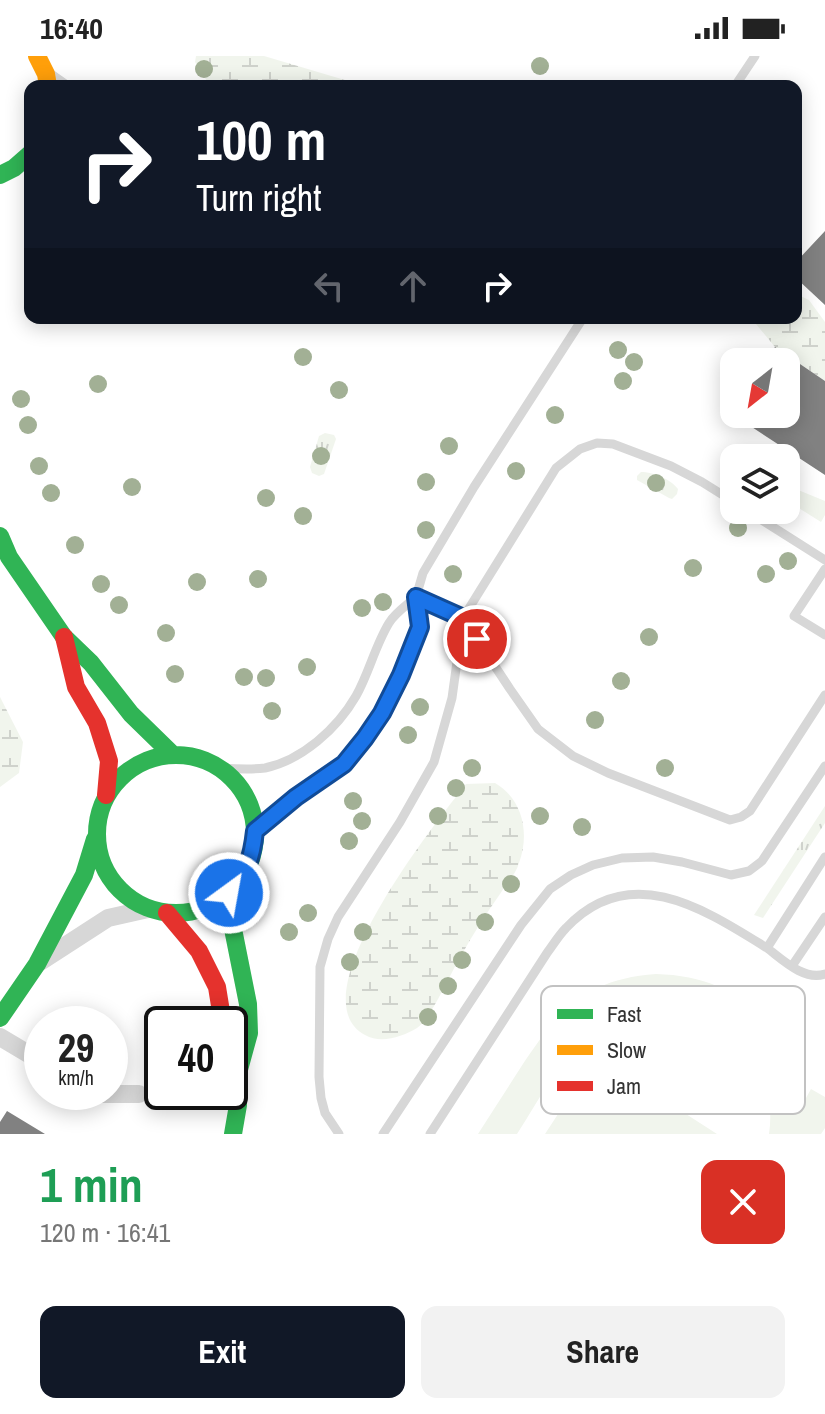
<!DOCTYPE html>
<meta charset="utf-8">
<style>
:root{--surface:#fff;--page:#f2f2f2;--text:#222;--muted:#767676;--accent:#111827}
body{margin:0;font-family:"Archivo Narrow",sans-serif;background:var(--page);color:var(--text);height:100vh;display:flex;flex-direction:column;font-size:30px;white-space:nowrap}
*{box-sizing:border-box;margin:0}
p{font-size:26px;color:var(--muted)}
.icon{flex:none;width:44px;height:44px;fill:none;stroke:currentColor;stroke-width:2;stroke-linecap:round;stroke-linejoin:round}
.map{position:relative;height:1078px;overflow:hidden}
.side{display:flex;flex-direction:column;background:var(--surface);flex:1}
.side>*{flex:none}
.banner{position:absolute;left:24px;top:24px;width:778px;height:244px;border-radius:16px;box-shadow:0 4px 20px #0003;background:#111827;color:#fff;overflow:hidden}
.needle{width:52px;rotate:211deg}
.fabs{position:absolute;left:720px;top:292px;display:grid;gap:16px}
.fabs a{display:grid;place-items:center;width:80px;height:80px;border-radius:16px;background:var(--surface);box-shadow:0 4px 20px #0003;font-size:40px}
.speed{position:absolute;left:24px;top:950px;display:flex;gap:16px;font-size:40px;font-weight:700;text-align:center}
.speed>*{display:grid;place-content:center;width:104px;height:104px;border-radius:50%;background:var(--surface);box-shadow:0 4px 20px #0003;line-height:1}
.speed small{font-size:20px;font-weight:400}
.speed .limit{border:4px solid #111;border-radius:12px;background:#fff;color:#111}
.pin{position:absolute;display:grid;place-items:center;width:68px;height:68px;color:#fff;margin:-34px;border:4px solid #fff;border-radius:50%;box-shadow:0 2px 8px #0007}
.me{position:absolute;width:88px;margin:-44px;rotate:32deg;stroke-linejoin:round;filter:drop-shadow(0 0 6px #0008)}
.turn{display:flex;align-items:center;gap:28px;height:168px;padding:0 40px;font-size:36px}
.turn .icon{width:104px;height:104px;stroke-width:2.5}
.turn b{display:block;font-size:56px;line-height:68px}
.lanes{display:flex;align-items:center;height:76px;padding:0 40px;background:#0003;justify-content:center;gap:40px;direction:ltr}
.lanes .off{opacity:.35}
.round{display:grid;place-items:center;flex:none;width:84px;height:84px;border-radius:16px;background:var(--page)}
.head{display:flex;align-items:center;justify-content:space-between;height:136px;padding:0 40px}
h1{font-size:48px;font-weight:700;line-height:60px;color:#1e9e55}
.action{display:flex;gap:16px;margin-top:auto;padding:16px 40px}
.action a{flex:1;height:92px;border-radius:16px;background:var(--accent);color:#fff;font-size:32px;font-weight:700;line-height:92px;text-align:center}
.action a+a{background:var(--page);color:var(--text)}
.status{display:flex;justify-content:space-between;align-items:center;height:56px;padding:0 40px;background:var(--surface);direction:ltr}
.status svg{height:22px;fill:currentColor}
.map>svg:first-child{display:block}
.grass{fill:url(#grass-tufts)}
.wetland{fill:url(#wetland-marsh)}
.green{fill:#f1f5ed}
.building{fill:#818181}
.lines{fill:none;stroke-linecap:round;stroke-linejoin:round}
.lane{stroke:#d7d7d7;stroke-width:9}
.street{stroke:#d7d7d7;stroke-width:18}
.fast{stroke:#30b455;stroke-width:18}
.slow{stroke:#ff9f0a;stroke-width:18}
.jam{stroke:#e5322d;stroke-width:18}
.tree{fill:#a2b095}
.route-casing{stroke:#114b97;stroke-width:20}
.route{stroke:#1a73e8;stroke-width:14}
.key{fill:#fff;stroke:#c2c2c2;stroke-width:2}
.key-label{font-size:22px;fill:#333}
</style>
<div class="status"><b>16:40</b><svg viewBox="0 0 49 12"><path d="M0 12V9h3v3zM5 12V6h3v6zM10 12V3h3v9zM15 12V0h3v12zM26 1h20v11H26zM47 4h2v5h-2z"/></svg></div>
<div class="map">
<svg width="825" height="1078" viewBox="0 0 825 1078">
<defs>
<pattern id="grass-tufts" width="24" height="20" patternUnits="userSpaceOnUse" patternTransform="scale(2)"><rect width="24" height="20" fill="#f1f5ed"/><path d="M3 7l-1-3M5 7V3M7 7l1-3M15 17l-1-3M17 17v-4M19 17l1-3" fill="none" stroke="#cfd2cc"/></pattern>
<pattern id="wetland-marsh" width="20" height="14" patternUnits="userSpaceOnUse" patternTransform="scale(2)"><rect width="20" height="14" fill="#f1f5ed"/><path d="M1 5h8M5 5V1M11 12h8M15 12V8" fill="none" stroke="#cfd2cc"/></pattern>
</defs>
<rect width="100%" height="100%" fill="#fff"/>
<path class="grass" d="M 325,377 L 334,379 L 336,383 L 324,418 L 319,420 L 312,417 L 310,411 L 319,380 Z
M 641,416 C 653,416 671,423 678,433 L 677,438 L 672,443 L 669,442 L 637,424 L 637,420 Z
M 825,750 L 825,767 L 763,862 L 754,859 Z"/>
<path class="wetland" d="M 196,0 L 264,0 L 365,30 L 210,30 L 195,6 Z
M 796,238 L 809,244 L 825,266 L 825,325 L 775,291 L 751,262 L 796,262 Z
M 0,641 L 23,686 L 19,717 L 0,731 Z
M 495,727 C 523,743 530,778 519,807 C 516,818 506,828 500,838 C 486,858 473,878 461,900 C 451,916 431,963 417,972 C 402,981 381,988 365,979 C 295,942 437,765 466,728 Z"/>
<path class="green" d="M 786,429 L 825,445 L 825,459 L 821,466 L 786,444 Z
M 656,918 C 738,920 782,966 803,1042 L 806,1042 L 811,1033 L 825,1041 L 825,1072 L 821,1078 L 769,1078 C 783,987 680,919 602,968 C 566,990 540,1043 517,1078 L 478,1078 C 492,1056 507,1033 521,1011 C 558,955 585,923 656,918 Z
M 596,1000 L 717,1078 L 545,1078 Z"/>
<path class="building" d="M 825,175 L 825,249 L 796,222 L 796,206 Z
M 775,291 L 825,325 L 825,419 L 732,358 L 786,358 L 786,306 L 765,306 Z
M 7,1055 L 45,1078 L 0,1078 L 0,1066 Z"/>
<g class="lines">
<path class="lane" d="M 51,18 L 68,30
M 735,30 L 755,0
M 583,262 L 474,431 L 423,517 L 416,541 L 463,562 L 510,633 L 538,673 L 573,700 L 608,717 L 730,764 L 741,761 L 750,755 L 825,639
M 746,454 L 825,504
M 825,513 L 794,560 L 825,579
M 221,712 C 236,713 250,714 265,712 C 302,704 337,673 356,640 C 369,617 375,590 389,567 C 395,557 407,549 416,541
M 255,775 L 296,741 L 344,708 L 365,682 L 382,657 L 401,619 L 420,571 L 416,541
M 767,892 C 783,904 804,925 825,918
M 792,910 L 825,861
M 339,1078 L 325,1057 L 321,1042 L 319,1021 L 320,911 L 328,883 L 338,861 L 400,766 L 434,706 L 452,642 L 463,562 L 556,412 L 580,393 L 597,387 L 613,388 L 671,410 L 702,426 L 734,446
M 383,1078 L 521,869 L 550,833 L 571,819 L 593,809 L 622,802 L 653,801 L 682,806 L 731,819 L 749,815 L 762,805 L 825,710
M 430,1078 L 547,897 C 553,889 559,879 566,872 C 630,804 704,853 767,892 L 825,801"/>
<path class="street" d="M 40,906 L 108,862 L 148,853
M 0,981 L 42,1006
M 94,1036 L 97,1038 L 139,1038"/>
<path class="fast" d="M 0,119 L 14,112 L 30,98
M 0,480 L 9,501 L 64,581 L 91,607 L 131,658 L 172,698
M97 778a79 79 0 1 1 158 0a79 79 0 1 1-158 0Z
M 0,962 L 37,908 L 84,819 L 95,783
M 233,1078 L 238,1049 L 238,1017 L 249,977 L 248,948 L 231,863 L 243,823"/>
<path class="slow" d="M 37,0 L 46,18 L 48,30"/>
<path class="jam" d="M 64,581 L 76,631 L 97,667 L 109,705 L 106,739
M 167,857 L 199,895 L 217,931 L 223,968"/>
</g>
<g class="tree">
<circle cx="540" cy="10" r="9"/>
<circle cx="204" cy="13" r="9"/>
<circle cx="618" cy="294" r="9"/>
<circle cx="303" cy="301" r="9"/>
<circle cx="634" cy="306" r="9"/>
<circle cx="623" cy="325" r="9"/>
<circle cx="98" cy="328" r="9"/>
<circle cx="339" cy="334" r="9"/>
<circle cx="21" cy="343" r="9"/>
<circle cx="555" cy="359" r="9"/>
<circle cx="28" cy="369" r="9"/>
<circle cx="449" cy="390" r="9"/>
<circle cx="321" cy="400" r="9"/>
<circle cx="39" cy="410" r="9"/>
<circle cx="516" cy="415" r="9"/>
<circle cx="426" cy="426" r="9"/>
<circle cx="656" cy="427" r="9"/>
<circle cx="132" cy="431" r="9"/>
<circle cx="51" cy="437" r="9"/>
<circle cx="266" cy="442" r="9"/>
<circle cx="303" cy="460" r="9"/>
<circle cx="738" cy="472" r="9"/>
<circle cx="426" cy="474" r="9"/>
<circle cx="75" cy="489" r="9"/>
<circle cx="788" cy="505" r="9"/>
<circle cx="693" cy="512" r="9"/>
<circle cx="453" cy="518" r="9"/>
<circle cx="766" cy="518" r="9"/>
<circle cx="258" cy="523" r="9"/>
<circle cx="197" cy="526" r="9"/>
<circle cx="101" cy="528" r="9"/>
<circle cx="383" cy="546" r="9"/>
<circle cx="119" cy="549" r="9"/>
<circle cx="362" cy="552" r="9"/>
<circle cx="166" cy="577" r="9"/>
<circle cx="649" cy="581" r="9"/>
<circle cx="307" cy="611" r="9"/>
<circle cx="175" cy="618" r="9"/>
<circle cx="244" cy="621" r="9"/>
<circle cx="266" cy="622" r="9"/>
<circle cx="621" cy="625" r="9"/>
<circle cx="420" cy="651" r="9"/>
<circle cx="272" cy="655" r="9"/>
<circle cx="595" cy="664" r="9"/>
<circle cx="408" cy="679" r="9"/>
<circle cx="472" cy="712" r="9"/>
<circle cx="665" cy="712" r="9"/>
<circle cx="456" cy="732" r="9"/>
<circle cx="353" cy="745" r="9"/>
<circle cx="438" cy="760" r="9"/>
<circle cx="540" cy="760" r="9"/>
<circle cx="362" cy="765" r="9"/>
<circle cx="582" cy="771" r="9"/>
<circle cx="349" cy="785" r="9"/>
<circle cx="511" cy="828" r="9"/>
<circle cx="308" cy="857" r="9"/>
<circle cx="485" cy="866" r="9"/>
<circle cx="289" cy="876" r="9"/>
<circle cx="363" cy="876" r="9"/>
<circle cx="462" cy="904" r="9"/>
<circle cx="350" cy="906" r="9"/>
<circle cx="448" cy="930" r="9"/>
<circle cx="428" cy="961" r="9"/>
</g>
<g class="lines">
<g class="route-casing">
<path id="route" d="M 229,837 C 247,816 252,803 255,775 L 296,741 L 344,708 L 365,682 L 382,657 L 401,619 L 420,571 L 416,541 L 463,562 L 477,583"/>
</g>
<use href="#route" class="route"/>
</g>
<rect x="541" y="930" width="264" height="128" rx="12" class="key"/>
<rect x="557" y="953" width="36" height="10" fill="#30b455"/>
<rect x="557" y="989" width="36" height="10" fill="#ff9f0a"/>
<rect x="557" y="1025" width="36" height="10" fill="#e5322d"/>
<g class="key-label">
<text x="607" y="966">Fast</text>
<text x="607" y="1002">Slow</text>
<text x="607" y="1038">Jam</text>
</g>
</svg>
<div class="fabs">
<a><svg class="needle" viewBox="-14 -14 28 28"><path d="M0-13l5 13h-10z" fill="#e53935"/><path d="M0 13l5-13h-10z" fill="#767676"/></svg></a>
<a><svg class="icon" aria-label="layers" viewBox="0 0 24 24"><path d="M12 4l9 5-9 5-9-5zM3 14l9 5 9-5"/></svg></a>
</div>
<div class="speed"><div>29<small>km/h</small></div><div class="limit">40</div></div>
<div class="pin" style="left:477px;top:583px;background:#d93025"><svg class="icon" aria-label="arrive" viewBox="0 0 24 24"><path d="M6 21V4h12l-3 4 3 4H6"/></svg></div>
<svg class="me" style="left:229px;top:837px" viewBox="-20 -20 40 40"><circle r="17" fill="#1a73e8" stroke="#fff" stroke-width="3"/><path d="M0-11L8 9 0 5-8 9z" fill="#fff"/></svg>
<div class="banner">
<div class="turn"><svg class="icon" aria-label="right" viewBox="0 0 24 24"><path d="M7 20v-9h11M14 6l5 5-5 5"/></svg><div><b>100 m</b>Turn right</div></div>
<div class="lanes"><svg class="icon off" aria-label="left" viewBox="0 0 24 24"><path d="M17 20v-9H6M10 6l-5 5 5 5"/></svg><svg class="icon off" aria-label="ahead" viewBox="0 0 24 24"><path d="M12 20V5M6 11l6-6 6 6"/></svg><svg class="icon" aria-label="right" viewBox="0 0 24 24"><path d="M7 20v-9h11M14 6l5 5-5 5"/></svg></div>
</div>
</div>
<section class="side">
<div class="head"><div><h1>1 min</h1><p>120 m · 16:41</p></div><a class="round" style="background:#d93025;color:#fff"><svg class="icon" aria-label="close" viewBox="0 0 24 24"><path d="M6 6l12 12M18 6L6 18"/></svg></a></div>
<div class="action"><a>Exit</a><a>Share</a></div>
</section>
